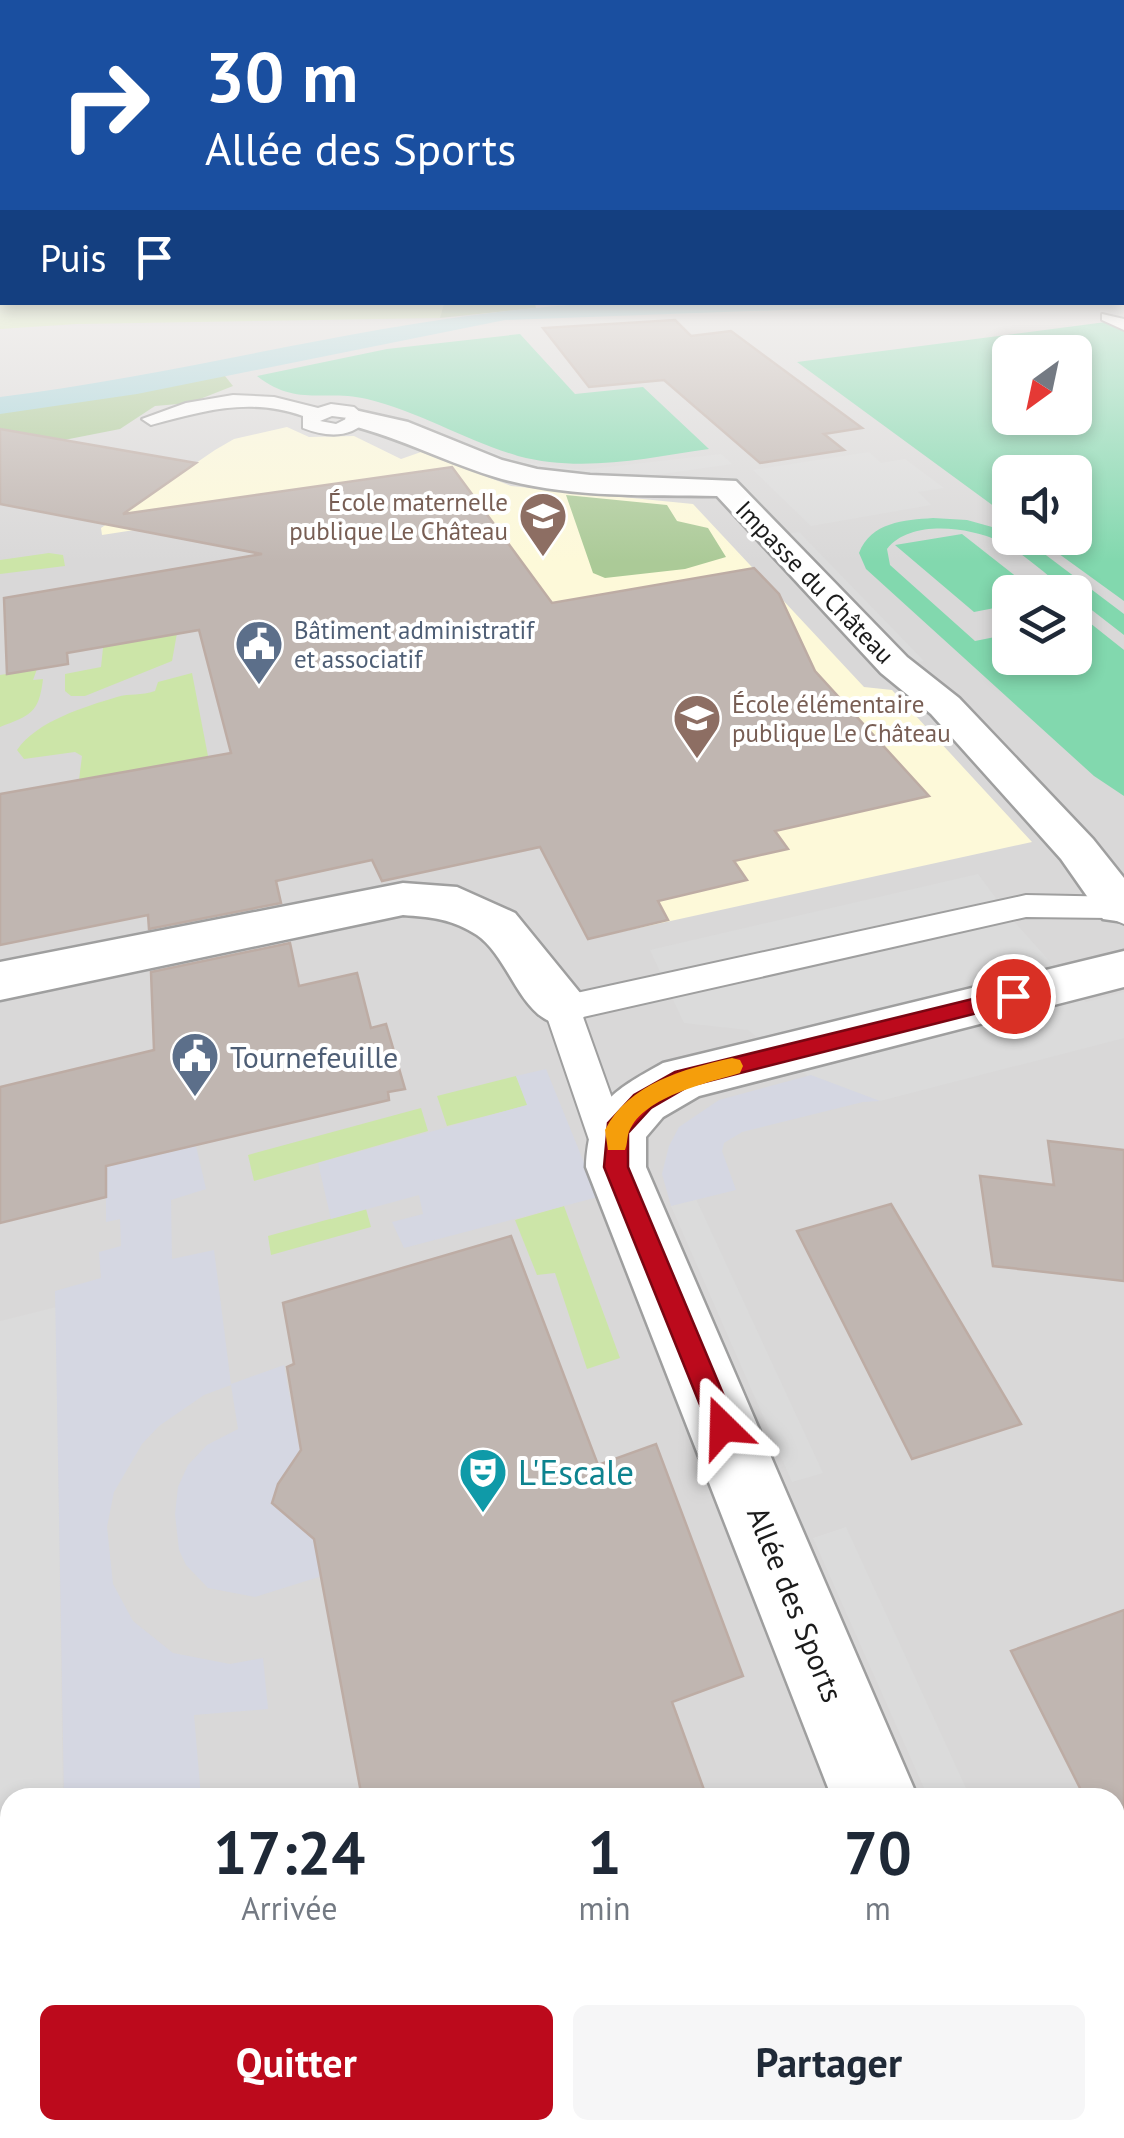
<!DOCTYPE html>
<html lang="fr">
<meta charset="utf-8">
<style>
:root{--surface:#fff;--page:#f6f6f7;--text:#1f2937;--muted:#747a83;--accent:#bc0a1c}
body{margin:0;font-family:"PT Sans",sans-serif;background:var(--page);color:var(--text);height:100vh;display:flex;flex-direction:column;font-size:38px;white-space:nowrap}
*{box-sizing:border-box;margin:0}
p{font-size:32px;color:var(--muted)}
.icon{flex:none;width:55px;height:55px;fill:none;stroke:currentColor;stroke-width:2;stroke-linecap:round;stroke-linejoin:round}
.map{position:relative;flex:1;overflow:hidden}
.details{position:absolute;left:0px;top:1788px;width:1125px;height:352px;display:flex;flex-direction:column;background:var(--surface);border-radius:30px 30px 0 0;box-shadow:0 5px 15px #0003}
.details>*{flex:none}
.banner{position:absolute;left:0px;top:0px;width:1125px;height:305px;box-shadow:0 5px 15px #0003;background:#1a4fa0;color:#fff;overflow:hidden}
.needle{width:65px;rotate:213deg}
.controls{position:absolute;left:992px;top:335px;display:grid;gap:20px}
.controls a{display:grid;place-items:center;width:100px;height:100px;border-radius:15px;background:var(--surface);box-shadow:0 5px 15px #0003;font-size:50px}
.pin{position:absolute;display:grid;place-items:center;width:85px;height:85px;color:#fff;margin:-42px;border:5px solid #fff;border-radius:50%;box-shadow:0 2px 10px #0007}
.me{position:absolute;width:110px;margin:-55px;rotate:338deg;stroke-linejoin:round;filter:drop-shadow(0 0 8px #0008)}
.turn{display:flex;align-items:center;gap:35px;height:210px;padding:0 40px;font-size:45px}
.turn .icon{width:130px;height:130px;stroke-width:2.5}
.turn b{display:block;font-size:70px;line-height:85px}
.then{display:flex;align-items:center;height:95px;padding:0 40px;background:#0003;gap:20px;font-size:38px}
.eta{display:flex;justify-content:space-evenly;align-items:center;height:170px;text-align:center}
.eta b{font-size:60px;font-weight:600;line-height:70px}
.primary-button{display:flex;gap:20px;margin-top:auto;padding:20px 40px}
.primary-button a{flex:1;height:115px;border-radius:15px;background:var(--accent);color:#fff;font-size:40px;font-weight:600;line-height:115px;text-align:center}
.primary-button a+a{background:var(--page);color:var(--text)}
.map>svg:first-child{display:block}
.residential{fill:#d9d8d8;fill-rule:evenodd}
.education{fill:#fdf9d9}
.grass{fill:#cce5a8}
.forest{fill:#abca97}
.pitch{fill:#82d8ae;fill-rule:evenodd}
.parking{fill:#dbdbdb}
.plaza{fill:#d5d7e2}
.water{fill:#a3d2d8}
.building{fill:#c0b6b1;stroke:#bdaca4;stroke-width:2.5}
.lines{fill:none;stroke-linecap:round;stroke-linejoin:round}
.lane-casing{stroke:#9f9f9f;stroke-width:4}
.street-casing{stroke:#9f9f9f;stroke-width:5}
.lane{fill:#fff;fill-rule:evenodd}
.street{fill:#fff;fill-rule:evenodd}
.route{fill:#bc0a1c;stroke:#7a0612;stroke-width:2.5}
.slow{fill:#f59e0b}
.labels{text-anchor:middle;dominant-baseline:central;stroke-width:8;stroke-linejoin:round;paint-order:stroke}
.far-education-label{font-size:25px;fill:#785e54;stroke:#fff;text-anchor:end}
.far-street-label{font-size:25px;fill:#1b1b1b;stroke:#fff}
.far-service-label{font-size:25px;fill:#4e5e75;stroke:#fff;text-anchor:start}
.service-label{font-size:30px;fill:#4e5e75;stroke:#fff;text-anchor:start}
.street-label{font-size:30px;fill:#1b1b1b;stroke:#fff}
.near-culture-label{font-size:35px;fill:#0d838f;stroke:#fff;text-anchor:start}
</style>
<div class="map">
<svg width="1124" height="2138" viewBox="0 0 1124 2138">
<rect width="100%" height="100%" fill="#ece7e1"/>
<path class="residential" d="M 1124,298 L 1124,2138 L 0,2138 L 0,316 L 599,314 L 973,303 L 1122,302 ZM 1010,352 L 1075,352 L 1075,418 L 1010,418 ZM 1010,472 L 1075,472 L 1075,538 L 1010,538 ZM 1010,592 L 1075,592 L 1075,658 L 1010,658 ZM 10,1798 L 1115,1798 L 1115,2130 L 10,2130 Z"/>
<path class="education" d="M 287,427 L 309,437 L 354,436 L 401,459 L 421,452 L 511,486 L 693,504 L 864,687 L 892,690 L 1032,842 L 593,938 L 548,854 L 339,559 L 141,529 L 102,535 L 101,528 L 215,450 L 234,439 Z"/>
<path class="grass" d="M 0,263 L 2,302 L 444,303 L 440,318 L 77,324 L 0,329 Z
M 49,553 L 63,555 L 65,566 L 0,574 L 0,560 Z
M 179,622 L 172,661 L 85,696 L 71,696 L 65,691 L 65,674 L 101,667 L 105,629 Z
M 37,669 L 33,680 L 43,679 C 39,713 31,715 0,727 L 0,675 Z
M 192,673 L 213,782 L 132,796 L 129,771 L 79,780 L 82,756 L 75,752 L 24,759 L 17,750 C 37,721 84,707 117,697 C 130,693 141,696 155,691 L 158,682 Z
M 516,1076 L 528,1105 L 447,1126 L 437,1096 Z
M 421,1108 L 428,1131 L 254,1181 L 248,1155 Z
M 564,1206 L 620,1358 L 587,1369 L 555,1273 L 537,1275 L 515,1220 Z
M 366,1209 L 371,1227 L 271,1255 L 268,1236 Z
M 727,2130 L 879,2130 L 877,2138 L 709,2138 Z"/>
<path class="forest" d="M 444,303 L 535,303 L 536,308 L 440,318 Z
M 221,371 L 233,386 L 190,403 L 155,406 L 120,429 L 64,440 L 9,430 L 0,433 L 0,409 Z
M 566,495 L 667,505 L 677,521 L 708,528 L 726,557 L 685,569 L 605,578 L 593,573 Z"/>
<path class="pitch" d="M 1106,322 L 1124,330 L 1124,601 L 1037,538 L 1075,538 L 1075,472 L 1010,472 L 1010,518 L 797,362 ZM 1010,352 L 1075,352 L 1075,418 L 1010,418 Z
M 520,334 L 575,394 L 643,387 L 709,449 C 646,458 582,473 518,456 C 467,441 420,412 367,399 C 325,389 296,407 257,376 L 387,349 Z
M 933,518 L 967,520 L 1010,532 L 1010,538 L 1026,540 L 1124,614 L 1124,635 L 1075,597 L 1075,592 L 1069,592 C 1047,576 1024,553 999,541 C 969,527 910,519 887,549 L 890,565 L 975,641 L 1010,634 L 1010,658 L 1075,658 L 1075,621 L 1085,619 L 1124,650 L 1124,796 L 1094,776 L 866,569 L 859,553 C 871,522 904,520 933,518 Z
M 962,534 L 1036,592 L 1010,592 L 1010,605 L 974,612 L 895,545 Z"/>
<path class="parking" d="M 473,445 L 516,461 L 582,470 L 721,454 L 732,464 L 627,479 L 621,474 L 580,475 L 524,468 L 465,448 Z
M 869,452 L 881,463 L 905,459 L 944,488 L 918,492 L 931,505 L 811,526 L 753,470 Z
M 799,532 L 924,661 L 910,663 L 786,534 Z
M 978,874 L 1009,916 L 1086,1002 L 1124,992 L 1124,1038 L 880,1101 L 808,1076 L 748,1030 L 684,1023 L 650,950 Z
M 696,1199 L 823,1473 L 792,1482 L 671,1206 Z
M 56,1307 L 63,1797 L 10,1798 L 10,2130 L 70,2130 L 70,2138 L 0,2138 L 0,1321 Z
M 846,1527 L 970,1797 L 928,1797 L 813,1538 Z"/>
<path class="plaza" d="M 546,1069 L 598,1197 L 404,1248 L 392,1222 L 423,1214 L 419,1195 L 331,1219 L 318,1163 L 527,1105 L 516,1076 Z
M 811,1075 L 880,1101 L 863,1102 L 742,1132 L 724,1143 L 722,1151 L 736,1190 L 671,1206 L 662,1174 L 669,1146 L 679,1127 L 719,1100 Z
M 196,1146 L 206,1189 L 171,1200 L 172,1259 L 214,1250 L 231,1384 L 284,1365 L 302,1462 L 287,1470 L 273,1499 L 296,1525 L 313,1527 L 322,1576 L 255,1597 L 208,1588 L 186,1565 L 179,1550 L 175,1514 L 178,1487 L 188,1465 L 207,1445 L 238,1429 L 231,1385 L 204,1395 L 159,1426 L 142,1444 L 114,1492 L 107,1527 L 113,1584 L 133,1621 L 173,1653 L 230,1664 L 263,1658 L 268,1709 L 194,1715 L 201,1797 L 64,1797 L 55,1291 L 101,1278 L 99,1252 L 121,1246 L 120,1219 L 106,1222 L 106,1167 Z
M 1116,1939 L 1124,1955 L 1124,2138 L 1075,2138 L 1070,2130 L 1115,2130 Z
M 70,2130 L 235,2130 L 240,2138 L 70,2138 Z"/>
<path class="water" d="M 605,303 L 973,303 L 505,320 L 137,394 L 0,414 L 0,397 C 203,372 401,312 605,303 Z"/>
<path class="building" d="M 675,320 L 691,336 L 731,331 L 862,428 L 824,434 L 844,450 L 760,463 L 664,380 L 589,387 L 543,328 Z
M 0,429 L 196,463 L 123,514 L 452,467 L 552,603 L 754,568 L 779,594 L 815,671 L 929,796 L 775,831 L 788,849 L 734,861 L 747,880 L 658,901 L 668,920 L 588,939 L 540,847 L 382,881 L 372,860 L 276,881 L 281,903 L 149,929 L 148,915 L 0,945 L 0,794 L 231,753 L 199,630 L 67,653 L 68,664 L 7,674 L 4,598 L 262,554 L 0,504 Z
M 290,943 L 299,986 L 357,973 L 371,1028 L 386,1024 L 405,1089 L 388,1092 L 389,1100 L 106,1166 L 106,1197 L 0,1223 L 0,1087 L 154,1050 L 151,972 Z
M 1048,1141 L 1124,1150 L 1124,1281 L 993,1266 L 980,1176 L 1054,1185 Z
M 891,1204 L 1021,1424 L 912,1459 L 797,1231 Z
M 511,1236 L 598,1465 L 656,1444 L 743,1676 L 672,1702 L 707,1798 L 362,1798 L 314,1539 L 272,1503 L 278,1484 L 301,1450 L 287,1367 L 294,1364 L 283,1303 Z
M 1124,1610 L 1124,1875 L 1115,1857 L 1115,1798 L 1085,1798 L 1011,1651 Z"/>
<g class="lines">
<g class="lane-casing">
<path id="lane" d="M 1102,314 L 1124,319 L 1124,330 L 1102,320 Z
M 233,395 L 274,397 L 318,408 L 331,404 L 354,407 L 368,419 C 351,439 326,437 303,428 L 303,416 C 249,397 203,411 151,425 L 142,419 L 186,403 ZM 332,416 L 348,418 L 336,424 L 320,421 Z
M 1026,895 L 1124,897 L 1124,924 L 1110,918 L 1026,917 L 583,1017 L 634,1160 L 628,1172 L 614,1177 L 600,1172 L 544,1008 L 549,999 Z"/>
</g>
<g class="street-casing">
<path id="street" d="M 359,411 L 408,422 L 502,460 L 537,469 L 590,475 L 736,481 L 907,657 L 959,698 L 1093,839 L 1124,878 L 1124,922 L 1103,919 L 1061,859 L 931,714 L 881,673 L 717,496 C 644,495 572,498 502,479 C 449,464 402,438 349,425 L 345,419 L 349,413 Z
M 403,883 L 457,887 L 515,913 L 581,994 L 588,1008 L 581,1022 C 523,1039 515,961 477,935 C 453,919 431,917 403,915 L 0,1000 L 0,962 Z
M 1124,951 L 1124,987 L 699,1096 L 663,1117 L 646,1137 L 646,1167 L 918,1798 L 832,1798 L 586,1167 C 589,1104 611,1092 663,1063 Z
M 930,2130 L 1030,2130 L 1032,2138 L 932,2138 Z"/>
</g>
<use href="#lane" class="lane"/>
<use href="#street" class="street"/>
</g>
<linearGradient id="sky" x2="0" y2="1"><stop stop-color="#8cc0e2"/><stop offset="0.47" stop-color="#f6f4f2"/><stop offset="1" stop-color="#f6f4f2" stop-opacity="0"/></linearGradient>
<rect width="1124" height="562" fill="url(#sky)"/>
<path class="route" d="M 1013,989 L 1024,996 L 1021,1002 L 689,1086 L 651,1108 L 628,1133 L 628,1167 L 737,1427 L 733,1437 L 723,1441 L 713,1437 L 604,1167 L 608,1123 L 634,1095 L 675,1072 Z"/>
<path class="slow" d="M 732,1058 L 740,1060 L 743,1066 L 740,1073 C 708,1083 639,1097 628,1135 C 627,1140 627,1145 625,1150 L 608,1150 L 605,1130 C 629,1083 684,1069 732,1058 Z"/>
<defs>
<g id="school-pin" transform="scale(2.5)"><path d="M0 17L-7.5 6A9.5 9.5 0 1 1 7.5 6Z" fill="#8d6e63" stroke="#fff"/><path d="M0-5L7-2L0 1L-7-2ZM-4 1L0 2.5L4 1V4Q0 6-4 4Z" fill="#fff"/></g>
<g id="civic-pin" transform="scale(2.5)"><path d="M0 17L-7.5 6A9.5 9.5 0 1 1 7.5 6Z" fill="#5c6f8a" stroke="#fff"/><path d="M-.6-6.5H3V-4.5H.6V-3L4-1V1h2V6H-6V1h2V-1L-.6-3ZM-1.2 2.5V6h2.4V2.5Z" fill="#fff"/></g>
<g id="theatre-pin" transform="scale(2.5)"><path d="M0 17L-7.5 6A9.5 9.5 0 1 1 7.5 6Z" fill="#0f9aa8" stroke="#fff"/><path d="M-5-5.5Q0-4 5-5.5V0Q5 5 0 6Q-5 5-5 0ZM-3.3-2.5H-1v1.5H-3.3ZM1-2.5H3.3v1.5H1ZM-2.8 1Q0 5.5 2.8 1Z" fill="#fff"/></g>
</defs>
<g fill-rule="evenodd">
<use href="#school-pin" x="543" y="516"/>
<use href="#civic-pin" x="259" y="644"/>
<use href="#school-pin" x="697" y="718"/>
<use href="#civic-pin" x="195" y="1056"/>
<use href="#theatre-pin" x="483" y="1472"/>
</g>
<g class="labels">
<g class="far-education-label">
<text x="508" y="502">École maternelle<tspan x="508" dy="29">publique Le Château</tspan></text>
<text x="732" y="704" text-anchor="start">École élémentaire<tspan x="732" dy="29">publique Le Château</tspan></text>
</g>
<g class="far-street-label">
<text transform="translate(815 582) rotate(46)">Impasse du Château</text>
</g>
<g class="far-service-label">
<text x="294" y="630">Bâtiment administratif<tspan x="294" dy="29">et associatif</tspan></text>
</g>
<g class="service-label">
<text x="230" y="1056">Tournefeuille</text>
</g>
<g class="street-label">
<text transform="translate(796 1604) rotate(68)">Allée des Sports</text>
</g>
<g class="near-culture-label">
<text x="518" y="1472">L'Escale</text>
</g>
</g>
</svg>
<div class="controls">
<a><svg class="needle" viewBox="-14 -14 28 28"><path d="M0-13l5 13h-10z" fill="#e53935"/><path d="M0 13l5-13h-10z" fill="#747a83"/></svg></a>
<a><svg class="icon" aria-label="sound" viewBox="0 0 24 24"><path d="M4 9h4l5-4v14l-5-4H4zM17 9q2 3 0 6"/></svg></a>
<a><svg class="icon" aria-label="layers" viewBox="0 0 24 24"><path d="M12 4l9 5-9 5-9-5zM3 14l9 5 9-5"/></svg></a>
</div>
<div class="pin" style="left:1013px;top:996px;background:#d93025"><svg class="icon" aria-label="arrive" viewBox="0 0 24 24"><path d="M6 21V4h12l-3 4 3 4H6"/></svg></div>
<svg class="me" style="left:723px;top:1427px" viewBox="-20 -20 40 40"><path d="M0-17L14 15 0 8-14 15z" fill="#bc0a1c" stroke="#fff" stroke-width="4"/></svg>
<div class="banner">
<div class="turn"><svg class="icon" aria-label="right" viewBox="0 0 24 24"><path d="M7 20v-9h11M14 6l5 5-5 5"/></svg><div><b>30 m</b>Allée des Sports</div></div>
<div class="then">Puis<svg class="icon" aria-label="arrive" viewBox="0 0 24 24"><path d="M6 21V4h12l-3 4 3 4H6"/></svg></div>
</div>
<section class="details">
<div class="eta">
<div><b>17:24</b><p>Arrivée</p></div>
<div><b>1</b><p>min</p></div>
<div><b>70</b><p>m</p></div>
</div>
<div class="primary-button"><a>Quitter</a><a>Partager</a></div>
</section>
</div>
